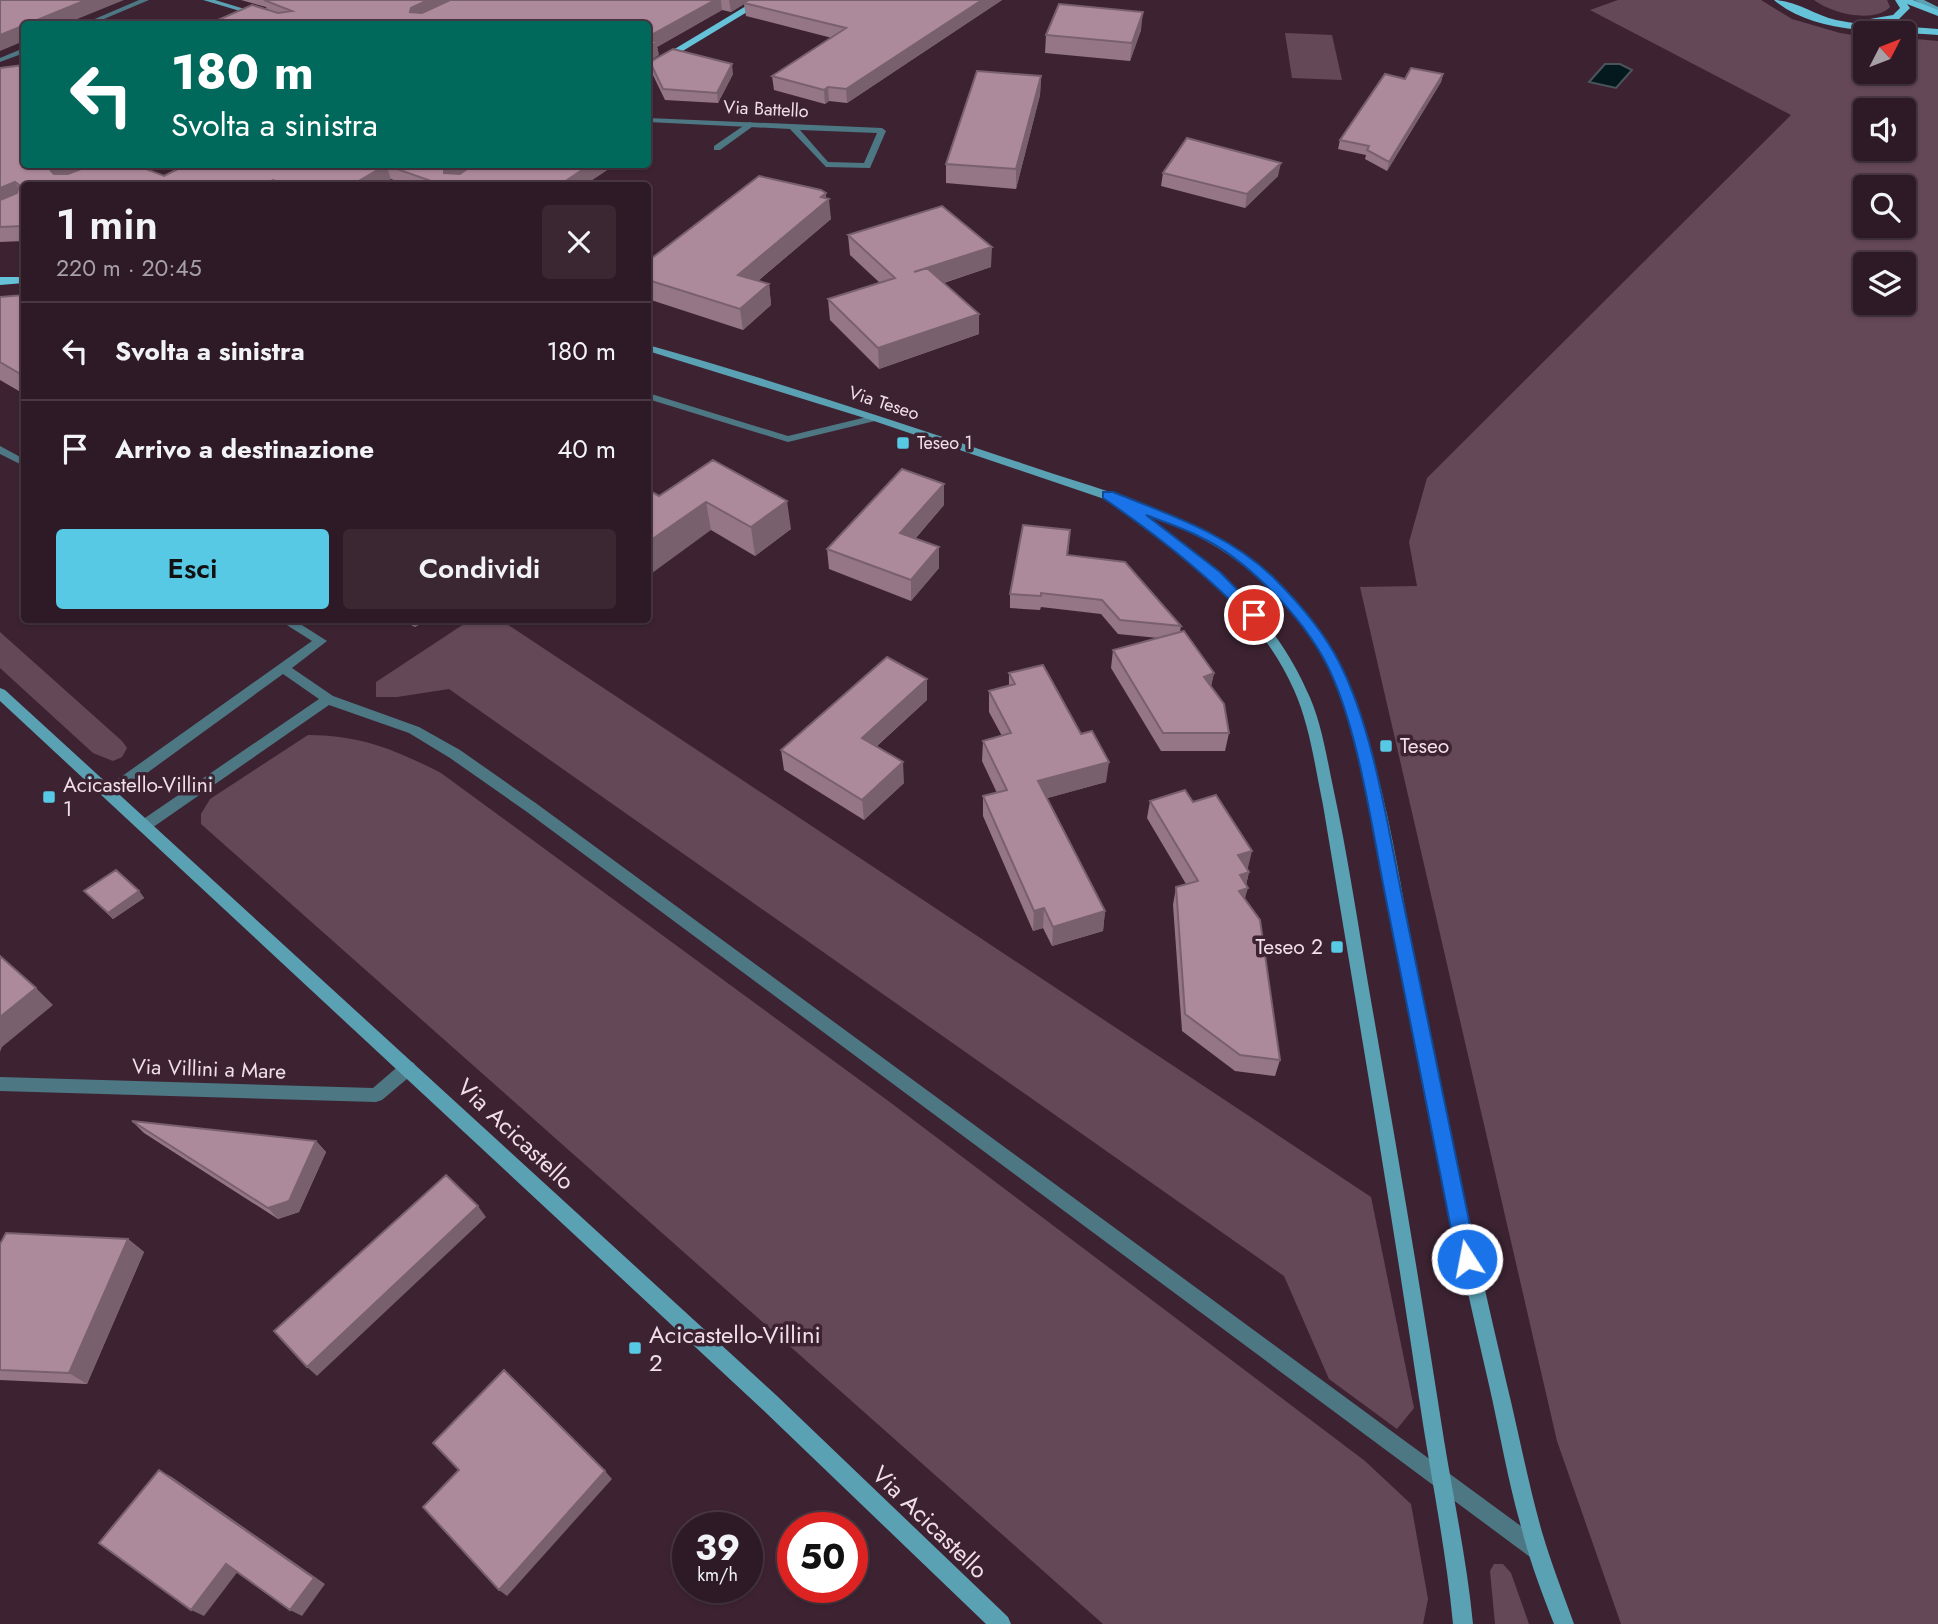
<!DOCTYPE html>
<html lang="it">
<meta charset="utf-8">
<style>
:root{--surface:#2e1a26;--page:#3a2732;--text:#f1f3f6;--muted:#a7a1a7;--line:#493843;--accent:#58c9e4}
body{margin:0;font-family:Jost,sans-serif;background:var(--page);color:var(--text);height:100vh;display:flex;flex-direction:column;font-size:26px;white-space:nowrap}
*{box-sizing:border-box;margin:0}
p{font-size:23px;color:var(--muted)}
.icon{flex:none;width:38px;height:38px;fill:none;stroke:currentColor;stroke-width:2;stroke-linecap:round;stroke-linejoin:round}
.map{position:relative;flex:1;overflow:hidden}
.details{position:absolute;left:21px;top:182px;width:630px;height:441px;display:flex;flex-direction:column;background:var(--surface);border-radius:7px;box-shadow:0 2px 5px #0004,0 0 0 2px var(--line)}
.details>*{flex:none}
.hud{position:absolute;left:21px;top:21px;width:630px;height:147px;border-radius:7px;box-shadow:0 2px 5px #0004,0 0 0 2px var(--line);background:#00695c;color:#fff;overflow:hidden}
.needle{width:46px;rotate:48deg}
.tools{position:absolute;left:1853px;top:21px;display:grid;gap:14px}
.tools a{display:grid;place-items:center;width:63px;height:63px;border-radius:7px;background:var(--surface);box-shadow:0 2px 5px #0004,0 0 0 2px var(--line);font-size:35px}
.speed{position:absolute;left:672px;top:1512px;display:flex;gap:14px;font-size:35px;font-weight:700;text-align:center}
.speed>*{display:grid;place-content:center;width:91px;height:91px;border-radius:50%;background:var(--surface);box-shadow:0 2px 5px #0004,0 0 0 2px var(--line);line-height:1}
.speed small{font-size:18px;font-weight:400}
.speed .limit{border:10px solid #d22;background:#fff;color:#111}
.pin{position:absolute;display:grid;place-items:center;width:60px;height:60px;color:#fff;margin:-30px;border:4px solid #fff;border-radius:50%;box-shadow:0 2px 7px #0007}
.me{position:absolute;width:77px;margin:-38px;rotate:349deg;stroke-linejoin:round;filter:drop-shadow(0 0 5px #0008)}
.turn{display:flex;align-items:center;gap:24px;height:147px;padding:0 35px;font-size:32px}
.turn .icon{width:91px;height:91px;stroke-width:2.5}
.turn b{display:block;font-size:49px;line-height:60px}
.round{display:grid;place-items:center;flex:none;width:74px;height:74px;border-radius:7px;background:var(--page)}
.overview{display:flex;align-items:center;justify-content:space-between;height:119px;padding:0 35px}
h1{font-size:42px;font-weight:600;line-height:52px}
.primary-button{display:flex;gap:14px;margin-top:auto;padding:14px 35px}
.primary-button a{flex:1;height:80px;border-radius:7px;background:var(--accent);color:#111;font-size:28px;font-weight:600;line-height:80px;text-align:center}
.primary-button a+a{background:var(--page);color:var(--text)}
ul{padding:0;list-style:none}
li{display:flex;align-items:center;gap:21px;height:98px;padding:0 35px;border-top:2px solid var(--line)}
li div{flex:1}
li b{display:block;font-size:26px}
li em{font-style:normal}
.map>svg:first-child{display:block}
.green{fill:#654858;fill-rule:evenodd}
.water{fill:#03191e;stroke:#4a545b;stroke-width:2}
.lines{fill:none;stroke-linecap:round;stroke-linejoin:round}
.lane{fill:#4d7783;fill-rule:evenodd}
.street{fill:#4d7783;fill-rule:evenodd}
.secondary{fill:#5ba1b4;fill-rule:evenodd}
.primary{fill:#65c2d9;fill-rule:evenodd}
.wall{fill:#957686}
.shaded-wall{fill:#79606d}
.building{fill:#ad899c;stroke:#79606d;stroke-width:2}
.route{fill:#1a73e8;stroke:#114b97;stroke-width:2}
.poi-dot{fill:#58c9e4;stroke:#3d2332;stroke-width:2.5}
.labels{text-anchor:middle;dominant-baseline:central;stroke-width:7;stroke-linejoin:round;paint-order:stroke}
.far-street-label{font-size:18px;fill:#f1dfe8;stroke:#3d2332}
.far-poi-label{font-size:18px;fill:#f1dfe8;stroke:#3d2332;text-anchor:start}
.poi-label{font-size:21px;fill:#f1dfe8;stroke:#3d2332;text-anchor:start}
.street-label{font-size:21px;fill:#f1dfe8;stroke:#3d2332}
.near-street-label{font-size:24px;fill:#f1dfe8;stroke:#3d2332}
.near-poi-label{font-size:24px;fill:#f1dfe8;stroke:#3d2332;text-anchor:start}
</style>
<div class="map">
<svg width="1938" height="1624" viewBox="0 0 1938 1624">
<rect width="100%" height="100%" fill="#3d2332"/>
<path class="green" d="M 1618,0 L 1761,0 L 1792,19 L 1840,33 L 1865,37 L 1866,72 L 1904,72 L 1904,38 L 1938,41 L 1938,1624 L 1621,1624 L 1557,1441 L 1360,587 L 1417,586 L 1409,542 L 1427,478 L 1791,115 L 1590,10 ZM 1904,110 L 1904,149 L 1866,149 L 1866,110 ZM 1904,187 L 1904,226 L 1866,226 L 1866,187 ZM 1904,264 L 1904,303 L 1866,303 L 1866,264 Z
M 1814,0 L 1887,0 L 1890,7 C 1873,24 1831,13 1814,0 Z
M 1285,33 L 1332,35 L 1342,80 L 1292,78 Z
M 501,620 L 1371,1197 L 1414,1408 L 1397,1429 L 1329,1379 L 1284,1276 L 449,689 L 397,697 L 376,697 L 376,682 L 467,622 Z
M 0,632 L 122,741 L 127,748 L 122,757 L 113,761 L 93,753 L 0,668 Z
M 308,735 C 360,735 396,750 441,773 L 887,1100 L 1365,1461 L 1411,1504 L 1428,1599 L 1423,1624 L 1103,1624 L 201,824 L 201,814 L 210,799 Z
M 1494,1564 L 1503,1564 L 1511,1573 L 1529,1624 L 1495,1624 L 1490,1571 Z"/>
<path class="water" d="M 1605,64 L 1620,64 L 1632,70 L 1616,88 L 1589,82 Z"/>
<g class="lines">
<path class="lane" d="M 749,122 L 756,124 L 720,150 L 714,150 L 714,146 Z
M 648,393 L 788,436 L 875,415 L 880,418 L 879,420 L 788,442 L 648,399 Z
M 0,446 L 24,459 L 24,466 L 0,454 Z
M 279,620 L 294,620 L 327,641 L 292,668 L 333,696 L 419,727 L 460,750 L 537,804 L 1544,1543 L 1547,1550 L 1544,1557 L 1537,1560 L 1530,1557 L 527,812 L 450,758 L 409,733 L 329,705 L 149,830 L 139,830 L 137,826 L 139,822 L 319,699 L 283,674 L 114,797 L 109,798 L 102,793 L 104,789 L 312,641 Z"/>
<path class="street" d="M 139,0 L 149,0 L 92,24 L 83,24 Z
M 24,48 L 24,53 L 0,62 L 0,58 Z
M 648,118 L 882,128 L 886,131 L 870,168 L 826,167 L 790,129 L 648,122 ZM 800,130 L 877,133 L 864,163 L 828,162 Z
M 408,1061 L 414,1063 L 416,1068 L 414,1073 L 382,1100 L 376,1102 L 0,1091 L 0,1077 L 373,1088 L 402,1063 Z"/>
<path class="secondary" d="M 203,0 L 215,0 L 294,24 L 284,24 Z
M 1914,0 L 1924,0 L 1938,7 L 1938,12 Z
M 648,345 C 773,380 897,422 1021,463 C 1099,490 1182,509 1249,559 C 1287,588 1320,623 1340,667 C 1385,763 1397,873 1418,976 C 1445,1113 1475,1249 1507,1385 C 1519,1434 1528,1483 1542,1532 C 1551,1563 1563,1593 1574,1624 L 1554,1624 C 1542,1593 1530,1562 1522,1530 C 1508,1482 1500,1433 1489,1385 C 1457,1248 1428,1110 1401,972 C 1382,871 1368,730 1315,643 C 1277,580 1208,534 1140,511 C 1208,559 1271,612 1306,689 C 1321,719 1326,754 1333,787 C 1348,856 1358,925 1370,995 C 1396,1143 1421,1291 1444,1440 C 1454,1501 1467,1562 1473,1624 L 1453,1624 C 1446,1548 1430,1473 1419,1398 C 1390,1200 1356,1003 1323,805 C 1315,767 1310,726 1294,690 C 1259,612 1190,558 1122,510 L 1122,505 L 871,420 L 648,351 Z
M 0,688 L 5,690 L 776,1395 L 1008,1617 L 1011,1624 L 986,1624 L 762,1409 L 0,701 Z"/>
<path class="primary" d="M 756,0 L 767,0 L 648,72 L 648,65 Z
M 1774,0 C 1795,0 1815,15 1836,20 C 1869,27 1904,26 1938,29 L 1938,35 C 1886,30 1817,36 1774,0 Z
M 1895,0 L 1913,0 L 1938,10 L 1938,16 L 1907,4 L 1910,8 L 1899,19 L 1870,23 L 1870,19 L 1893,15 L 1900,8 Z
M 0,277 L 24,277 L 24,283 L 0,285 Z"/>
</g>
<path class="wall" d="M 241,0 L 1002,0 L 847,103 L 829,101 L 825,104 L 774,90 L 772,76 L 832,38 L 746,16 L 744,4 L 731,12 L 722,10 L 657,47 L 659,55 L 648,24 L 209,24 L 267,10 L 266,7 Z
M 1141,30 L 1130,61 L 1045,53 L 1046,35 Z
M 650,62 L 733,74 L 718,103 L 665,100 L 652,73 Z
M 0,68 L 24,164 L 164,176 L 188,164 L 616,164 L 583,186 L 409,186 L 391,179 L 380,186 L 24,186 L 24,241 L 0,242 Z
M 1443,74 L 1441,82 L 1387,171 L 1365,159 L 1366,155 L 1338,149 L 1340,140 L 1405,79 Z
M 1041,76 L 1040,95 L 1016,189 L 946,183 L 946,164 Z
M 1163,173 L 1278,176 L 1245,208 L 1161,186 Z
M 826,199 L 831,219 L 758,281 L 769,284 L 771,305 L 743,330 L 648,299 L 648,261 Z
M 848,235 L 991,267 L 944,283 L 979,314 L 979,334 L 879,369 L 830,320 L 828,299 L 880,283 L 850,255 Z
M 24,295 L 24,394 L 0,380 L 0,297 Z
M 713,460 L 791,529 L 755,556 L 711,530 L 659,496 Z
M 944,505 L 915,539 L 939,568 L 911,601 L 829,569 L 827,549 Z
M 1069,544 L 1068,555 L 1181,626 L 1180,632 L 1214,673 L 1211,686 L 1229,733 L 1225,751 L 1161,751 L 1111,668 L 1113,650 L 1158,638 L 1118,634 L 1101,614 L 1041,607 L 1040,610 L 1010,608 L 1010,594 Z
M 402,620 L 427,620 L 415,627 Z
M 1009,673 L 1106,782 L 1047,798 L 1105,911 L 1103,931 L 1052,946 L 1043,928 L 1033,931 L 983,816 L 983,796 L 997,793 L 982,761 L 983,741 L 1002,736 L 989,712 L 989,691 L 1009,686 Z
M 927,700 L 876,747 L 904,783 L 864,820 L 784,770 L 781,750 Z
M 1150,801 L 1193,802 L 1248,868 L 1247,869 L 1249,872 L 1246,885 L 1245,899 L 1280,1060 L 1275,1076 L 1235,1071 L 1182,1031 L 1173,905 L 1176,887 L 1186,884 L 1147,818 Z
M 84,891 L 139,891 L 144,898 L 113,919 Z
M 132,1121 L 316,1141 L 326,1152 L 299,1212 L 278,1219 L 144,1133 Z
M 128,1239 L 144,1252 L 87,1384 L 0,1380 L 0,1244 Z"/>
<path class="shaded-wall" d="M 86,0 L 124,0 L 65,24 L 26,24 Z
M 428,0 L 458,0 L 414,24 L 410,12 L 411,8 Z
M 715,0 L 721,0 L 722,10 L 657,47 L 659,55 L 648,62 L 648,37 Z
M 729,0 L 751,0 L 731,12 Z
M 982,0 L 1002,0 L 847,103 L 846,89 Z
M 1143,12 L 1141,30 L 1130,61 L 1132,43 Z
M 24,25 L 24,41 L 0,51 L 0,35 Z
M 732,64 L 733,74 L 718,103 L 717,93 Z
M 1443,74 L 1441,82 L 1387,171 L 1389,162 Z
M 1041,76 L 1040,95 L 1016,189 L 1016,169 Z
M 828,87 L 829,101 L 825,104 L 824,90 Z
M 1281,163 L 1278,176 L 1245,208 L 1247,194 Z
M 66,164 L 104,164 L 58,185 L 51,171 Z
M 452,164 L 477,164 L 449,184 L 444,173 L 444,170 Z
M 591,164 L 616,164 L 583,186 L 558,186 Z
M 386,165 L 391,179 L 380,186 L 350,186 Z
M 273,180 L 275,186 L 262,186 Z
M 15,182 L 23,197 L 0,206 L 0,188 Z
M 826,193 L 826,202 L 829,199 L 831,219 L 741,295 L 738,275 Z
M 992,247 L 991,267 L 915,292 L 914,272 Z
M 769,284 L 771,305 L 743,330 L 740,309 Z
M 979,314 L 979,334 L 879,369 L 878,348 Z
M 944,484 L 944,505 L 901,554 L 900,533 Z
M 787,501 L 791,529 L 755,556 L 751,527 Z
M 706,502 L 711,530 L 648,576 L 648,542 Z
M 939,547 L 939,568 L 911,601 L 911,580 Z
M 411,620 L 427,620 L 415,627 Z
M 1214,673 L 1210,691 L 1204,677 Z
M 927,679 L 927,700 L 863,758 L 862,738 Z
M 903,762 L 904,783 L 864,820 L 862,800 Z
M 1109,762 L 1106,782 L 1037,801 L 1038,781 Z
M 1252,851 L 1248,868 L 1234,873 L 1238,855 Z
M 1249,872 L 1245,889 L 1248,888 L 1243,905 L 1234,908 L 1240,875 Z
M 139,891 L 144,898 L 113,919 L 108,913 Z
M 1044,908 L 1043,928 L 1033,931 L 1034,911 Z
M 1105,911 L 1103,931 L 1052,946 L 1053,927 Z
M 36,988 L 53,1005 L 2,1047 L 0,1052 L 0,1017 Z
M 316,1141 L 326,1152 L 299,1212 L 278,1219 L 268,1208 Z
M 478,1206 L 486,1217 L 317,1376 L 307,1367 Z
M 128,1239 L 144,1252 L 87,1384 L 69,1373 Z
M 159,1470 L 172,1477 L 325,1584 L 302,1616 L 290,1610 Z
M 605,1471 L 612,1479 L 507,1596 L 499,1590 Z
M 226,1564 L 239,1570 L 204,1616 L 191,1610 Z"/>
<path class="building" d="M 0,0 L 86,0 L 0,35 Z
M 264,0 L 428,0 L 411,8 L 410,12 L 422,13 L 450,0 L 715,0 L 648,37 L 648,24 L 209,24 L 252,5 L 278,13 L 292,11 Z
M 749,0 L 982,0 L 846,89 L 828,87 L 824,90 L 772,76 L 846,28 L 744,3 Z
M 1059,4 L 1143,12 L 1132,43 L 1046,35 Z
M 648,40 L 657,42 L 648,47 Z
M 673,49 L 732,64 L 717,93 L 663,89 L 650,62 Z
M 24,65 L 24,164 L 66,164 L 51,171 L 54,174 L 68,174 L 94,164 L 133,164 L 164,176 L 188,164 L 452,164 L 444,170 L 444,173 L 460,174 L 474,164 L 591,164 L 558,186 L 445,186 L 386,165 L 350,186 L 341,184 L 338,186 L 288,186 L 273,180 L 262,186 L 24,186 L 24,226 L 0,227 L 0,200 L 17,193 L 19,185 L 15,182 L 0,188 L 0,68 Z
M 1411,68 L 1443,74 L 1389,162 L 1367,150 L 1369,146 L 1340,140 L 1385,74 L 1405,79 Z
M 977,71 L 1041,76 L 1016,169 L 946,164 Z
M 1187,138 L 1281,163 L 1247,194 L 1163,173 Z
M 759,176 L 821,190 L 826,193 L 821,197 L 829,199 L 738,275 L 769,284 L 740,309 L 648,280 L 648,261 Z
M 942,206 L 992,247 L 914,272 L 927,268 L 979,314 L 878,348 L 828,299 L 895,278 L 848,235 Z
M 24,295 L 24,376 L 0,362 L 0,297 Z
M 713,460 L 787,501 L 751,527 L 706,502 L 648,542 L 648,490 L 659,496 Z
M 902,469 L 944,484 L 900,533 L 939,547 L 911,580 L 827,549 Z
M 1023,525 L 1070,530 L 1067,555 L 1125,562 L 1181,626 L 1120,620 L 1102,600 L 1041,593 L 1041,596 L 1010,594 Z
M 1184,631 L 1214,673 L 1204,677 L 1224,704 L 1229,733 L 1163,733 L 1113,650 Z
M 887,657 L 927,679 L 862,738 L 903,762 L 862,800 L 781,750 Z
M 1043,665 L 1081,734 L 1092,731 L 1109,762 L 1038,781 L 1105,911 L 1053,927 L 1044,908 L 1034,911 L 983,796 L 1007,790 L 983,741 L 1011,733 L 989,691 L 1015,684 L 1009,673 Z
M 1185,790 L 1193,802 L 1216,795 L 1252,851 L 1238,855 L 1249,872 L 1240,875 L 1248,888 L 1239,891 L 1260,920 L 1280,1060 L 1240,1055 L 1185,1014 L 1176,887 L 1198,881 L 1150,801 Z
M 116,870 L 139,891 L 108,913 L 84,891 Z
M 0,956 L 36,988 L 0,1017 Z
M 132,1121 L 316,1141 L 289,1201 L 268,1208 Z
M 446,1175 L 478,1206 L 307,1367 L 274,1331 Z
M 6,1233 L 128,1239 L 69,1373 L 0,1370 L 0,1244 Z
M 504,1370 L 605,1471 L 499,1590 L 423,1507 L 459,1470 L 433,1443 Z
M 159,1470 L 314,1578 L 290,1610 L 226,1564 L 191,1610 L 99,1543 Z"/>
<path class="route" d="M 1103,492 L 1113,492 C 1170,515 1229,534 1274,578 C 1298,602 1324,632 1339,662 C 1373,728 1387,823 1402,896 C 1427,1017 1452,1138 1477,1259 L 1474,1266 L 1467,1269 L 1460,1266 L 1457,1259 C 1433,1136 1409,1013 1384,889 C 1371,822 1357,723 1326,663 C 1302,617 1247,559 1200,537 C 1183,528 1164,522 1146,515 L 1220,572 L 1259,612 L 1259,619 L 1249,619 C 1204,572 1157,535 1103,498 Z"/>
<g class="poi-dot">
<rect x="896" y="436" width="14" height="14" rx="3.5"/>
<rect x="1379" y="739" width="14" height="14" rx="3.5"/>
<rect x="42" y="790" width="14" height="14" rx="3.5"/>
<rect x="1330" y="940" width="14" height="14" rx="3.5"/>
<rect x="628" y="1341" width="14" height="14" rx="3.5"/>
</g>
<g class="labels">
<g class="far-street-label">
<text transform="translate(766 109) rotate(3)">Via Battello</text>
<text transform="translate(884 403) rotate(18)">Via Teseo</text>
</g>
<g class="far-poi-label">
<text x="917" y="443">Teseo 1</text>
</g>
<g class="poi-label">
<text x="1400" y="746">Teseo</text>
<text x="63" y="785">Acicastello-Villini<tspan x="63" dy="24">1</tspan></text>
<text x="1323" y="947" text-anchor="end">Teseo 2</text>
</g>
<g class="street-label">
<text transform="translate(209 1069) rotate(2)">Via Villini a Mare</text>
</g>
<g class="near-street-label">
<text transform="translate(516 1134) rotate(43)">Via Acicastello</text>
<text transform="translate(930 1522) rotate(44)">Via Acicastello</text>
</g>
<g class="near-poi-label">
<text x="649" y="1334">Acicastello-Villini<tspan x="649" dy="28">2</tspan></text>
</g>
</g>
</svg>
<div class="tools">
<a><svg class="needle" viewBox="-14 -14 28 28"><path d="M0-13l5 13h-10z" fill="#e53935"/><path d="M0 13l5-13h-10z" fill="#a7a1a7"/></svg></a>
<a><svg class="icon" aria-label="sound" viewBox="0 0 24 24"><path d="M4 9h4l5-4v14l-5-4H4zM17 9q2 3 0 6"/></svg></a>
<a><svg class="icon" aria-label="search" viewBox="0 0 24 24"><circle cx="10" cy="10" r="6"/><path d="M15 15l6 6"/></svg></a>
<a><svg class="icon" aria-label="layers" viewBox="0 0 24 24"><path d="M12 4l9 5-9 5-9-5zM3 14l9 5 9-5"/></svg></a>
</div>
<div class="speed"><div>39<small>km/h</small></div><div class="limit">50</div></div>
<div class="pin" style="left:1254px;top:615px;background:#d93025"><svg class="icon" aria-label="arrive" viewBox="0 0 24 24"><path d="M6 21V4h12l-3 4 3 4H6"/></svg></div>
<svg class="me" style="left:1467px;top:1259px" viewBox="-20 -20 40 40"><circle r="17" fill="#1a73e8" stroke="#fff" stroke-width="3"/><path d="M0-11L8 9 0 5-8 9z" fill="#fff"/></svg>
<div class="hud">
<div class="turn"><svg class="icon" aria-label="left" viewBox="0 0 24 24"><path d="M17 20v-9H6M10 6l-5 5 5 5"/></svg><div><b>180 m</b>Svolta a sinistra</div></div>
</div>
<section class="details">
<div class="overview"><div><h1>1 min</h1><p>220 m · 20:45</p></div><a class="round"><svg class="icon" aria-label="close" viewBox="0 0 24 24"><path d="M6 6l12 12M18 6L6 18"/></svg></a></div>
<ul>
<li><svg class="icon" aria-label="left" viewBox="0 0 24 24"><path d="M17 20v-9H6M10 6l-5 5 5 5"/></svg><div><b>Svolta a sinistra</b></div><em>180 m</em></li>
<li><svg class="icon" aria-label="arrive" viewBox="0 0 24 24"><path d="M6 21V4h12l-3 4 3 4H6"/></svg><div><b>Arrivo a destinazione</b></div><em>40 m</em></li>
</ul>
<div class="primary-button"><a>Esci</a><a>Condividi</a></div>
</section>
</div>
